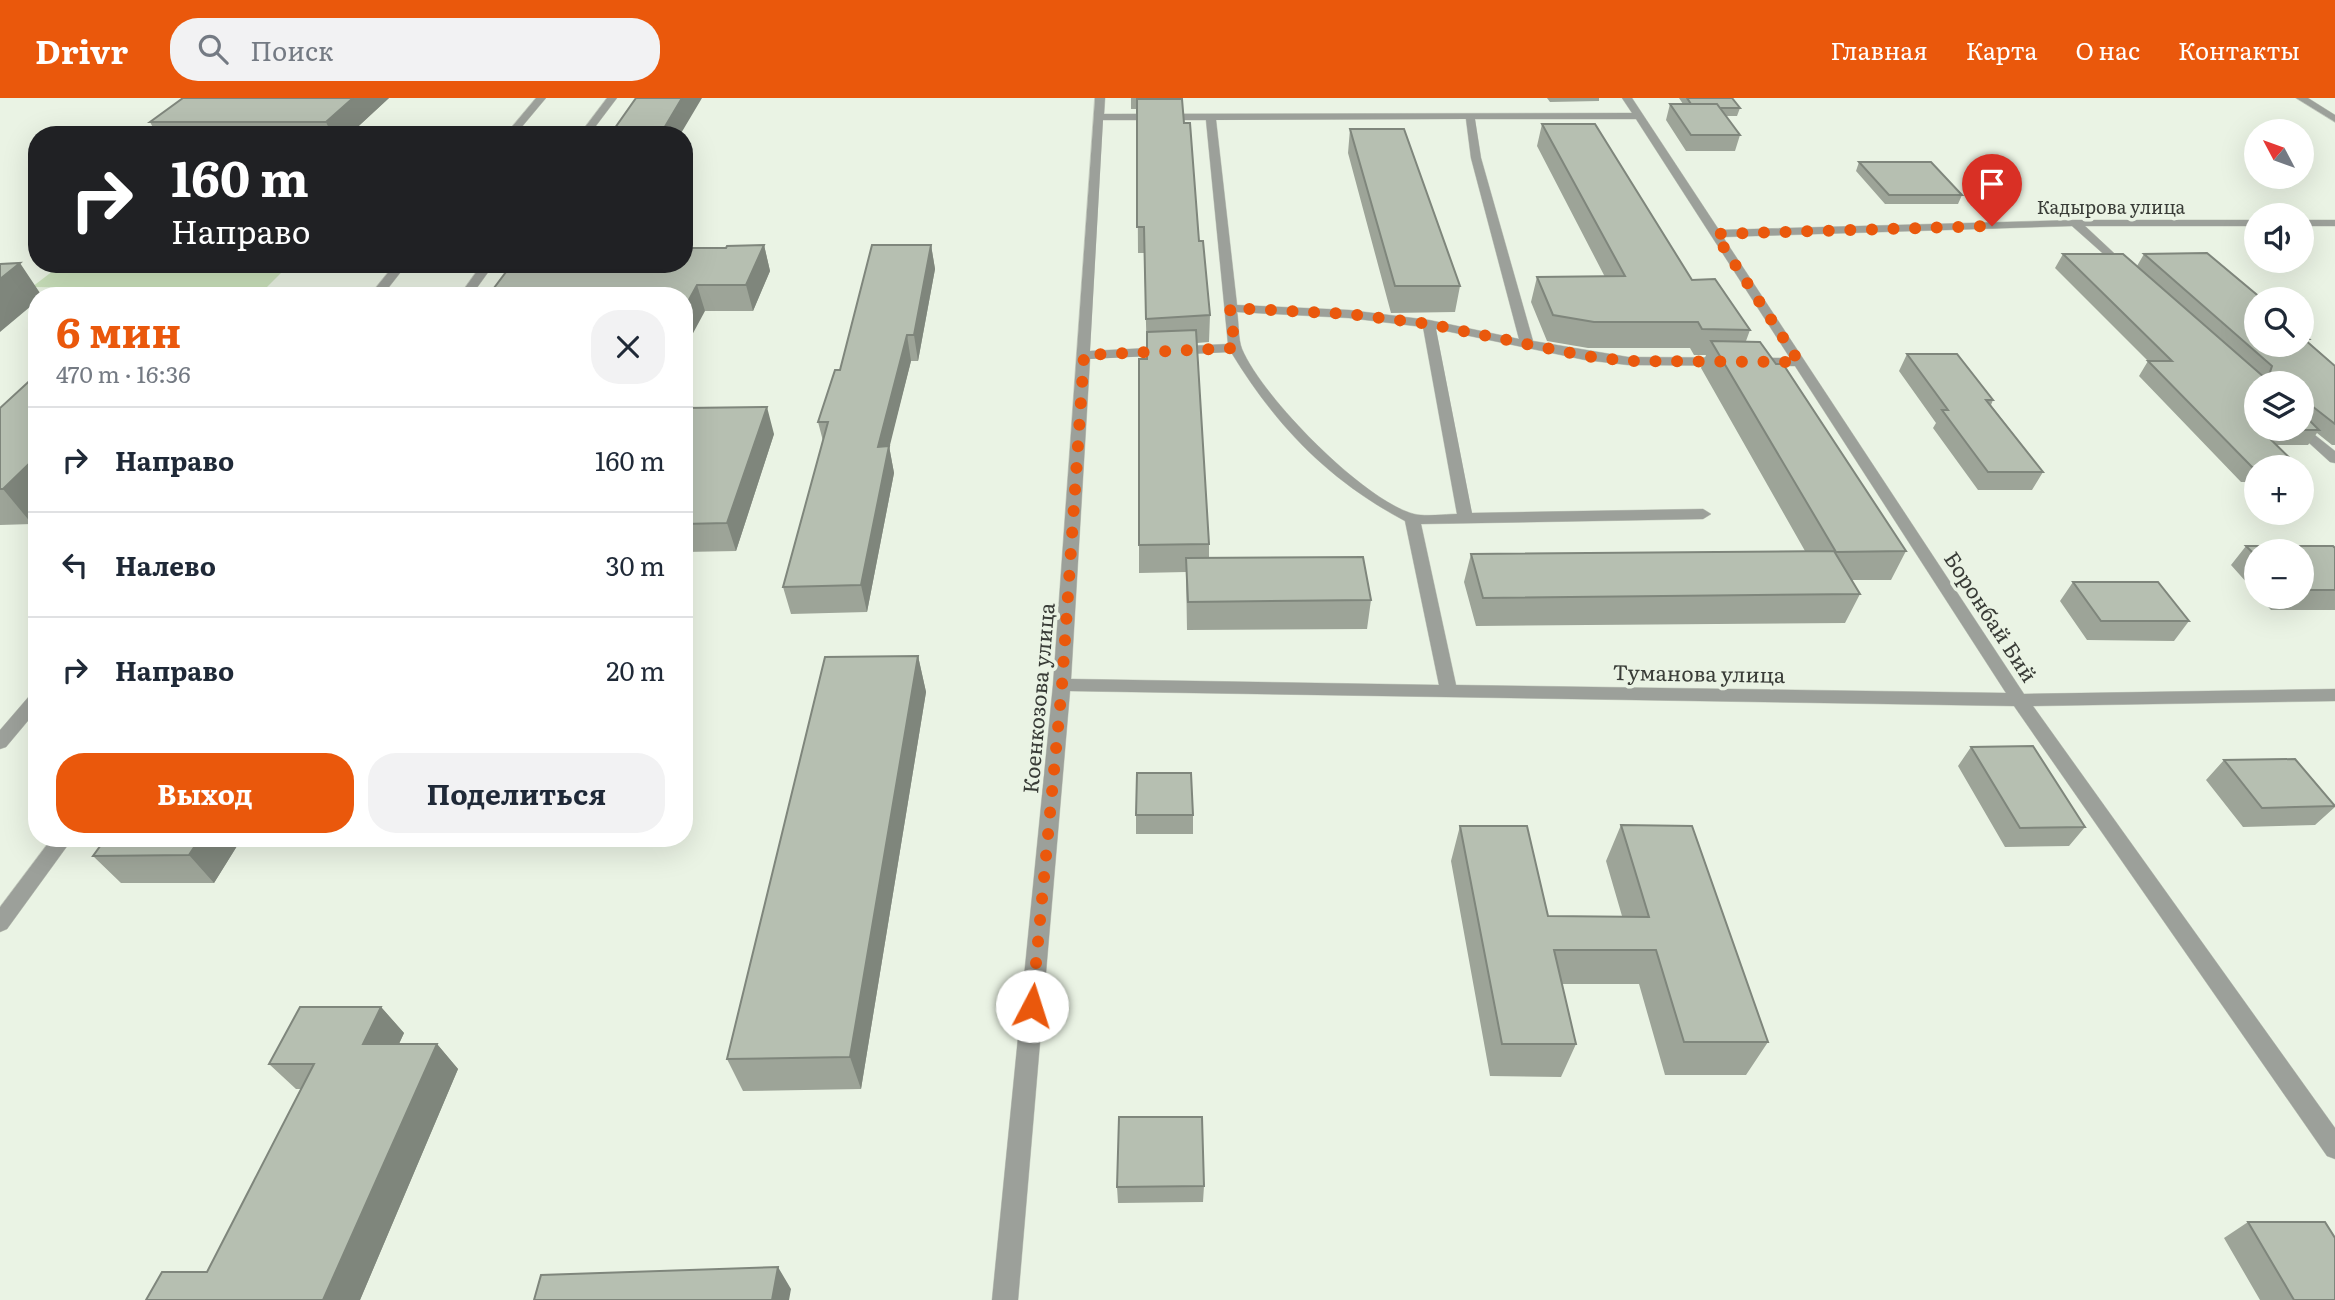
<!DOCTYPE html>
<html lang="ru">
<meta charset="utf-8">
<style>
:root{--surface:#fff;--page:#f2f2f3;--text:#1f2937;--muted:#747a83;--line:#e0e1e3;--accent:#ea580c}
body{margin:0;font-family:Literata,serif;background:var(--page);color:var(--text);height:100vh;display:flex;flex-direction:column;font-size:26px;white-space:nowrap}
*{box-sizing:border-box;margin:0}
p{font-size:23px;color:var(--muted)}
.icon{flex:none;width:38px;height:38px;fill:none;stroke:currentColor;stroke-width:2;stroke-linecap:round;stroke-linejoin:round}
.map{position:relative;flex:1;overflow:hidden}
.side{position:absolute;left:28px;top:189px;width:665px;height:560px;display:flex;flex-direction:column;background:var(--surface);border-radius:28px;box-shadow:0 7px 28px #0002}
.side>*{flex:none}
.banner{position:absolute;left:28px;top:28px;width:665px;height:147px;border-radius:28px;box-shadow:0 7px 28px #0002;background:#202124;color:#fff;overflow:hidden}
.needle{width:46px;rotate:311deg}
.fabs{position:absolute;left:2244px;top:21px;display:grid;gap:14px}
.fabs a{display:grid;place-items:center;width:70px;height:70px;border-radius:50%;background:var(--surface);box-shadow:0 7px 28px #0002;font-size:35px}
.pin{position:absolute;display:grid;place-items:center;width:60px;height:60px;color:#fff;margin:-72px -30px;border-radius:50% 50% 50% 0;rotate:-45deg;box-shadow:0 0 7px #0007}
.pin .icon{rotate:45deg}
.me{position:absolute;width:77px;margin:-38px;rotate:5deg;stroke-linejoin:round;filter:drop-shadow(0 0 5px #0008)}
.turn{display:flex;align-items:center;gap:24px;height:147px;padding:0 28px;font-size:32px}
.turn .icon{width:91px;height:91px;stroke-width:2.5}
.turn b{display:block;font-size:49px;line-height:60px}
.round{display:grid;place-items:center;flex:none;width:74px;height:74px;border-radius:28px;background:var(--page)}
.overview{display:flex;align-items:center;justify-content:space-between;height:119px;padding:0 28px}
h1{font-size:42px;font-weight:700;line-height:52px;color:var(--accent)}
.primary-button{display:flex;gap:14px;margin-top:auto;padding:14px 28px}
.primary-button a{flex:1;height:80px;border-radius:28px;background:var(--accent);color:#fff;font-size:28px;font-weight:700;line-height:80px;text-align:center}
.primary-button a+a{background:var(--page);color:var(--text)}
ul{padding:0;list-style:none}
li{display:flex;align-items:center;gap:21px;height:105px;padding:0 28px;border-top:2px solid var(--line)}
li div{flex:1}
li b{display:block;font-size:26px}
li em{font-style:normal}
header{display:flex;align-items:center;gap:42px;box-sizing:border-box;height:98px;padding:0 35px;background:var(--accent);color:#fff}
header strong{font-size:33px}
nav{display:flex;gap:38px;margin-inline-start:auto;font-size:24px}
.search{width:490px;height:63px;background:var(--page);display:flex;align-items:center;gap:18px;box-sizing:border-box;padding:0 24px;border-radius:28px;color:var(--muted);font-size:26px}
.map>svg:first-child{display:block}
.green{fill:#cae1bb}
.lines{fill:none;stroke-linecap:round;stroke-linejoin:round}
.minor-casing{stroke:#c7cec1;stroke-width:1}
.minor{fill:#9ca09a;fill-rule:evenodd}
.wall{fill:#9da498}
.shaded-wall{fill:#7f867c}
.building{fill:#b6bfb1;stroke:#7f867c;stroke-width:2;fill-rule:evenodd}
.route{stroke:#ea580c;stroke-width:12;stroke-dasharray:0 21.6}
.labels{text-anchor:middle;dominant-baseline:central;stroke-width:7;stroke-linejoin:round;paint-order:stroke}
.far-street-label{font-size:18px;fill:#393c37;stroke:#eaf3e4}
.street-label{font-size:21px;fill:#393c37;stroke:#eaf3e4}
</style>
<header>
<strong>Drivr</strong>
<div class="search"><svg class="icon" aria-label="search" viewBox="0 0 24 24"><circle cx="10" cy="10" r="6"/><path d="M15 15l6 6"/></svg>Поиск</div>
<nav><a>Главная</a><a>Карта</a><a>О нас</a><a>Контакты</a></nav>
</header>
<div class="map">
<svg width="2335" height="1202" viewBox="0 0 2335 1202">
<rect width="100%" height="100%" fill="#eaf3e4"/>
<path class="green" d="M 62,166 L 290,166 L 264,192 L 32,189 Z"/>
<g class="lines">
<g class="minor-casing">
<path id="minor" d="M 536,0 L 546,0 L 515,37 L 505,37 Z
M 607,0 L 617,0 L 589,37 L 579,37 Z
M 1095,0 L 1105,0 L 1104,16 L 1632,15 L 1622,0 L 1632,0 L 1719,132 L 2075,122 L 2256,122 L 2256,128 L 2085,128 L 2130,170 L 2130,174 L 2126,176 L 2072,128 L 1723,139 L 2024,596 L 2335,591 L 2335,603 L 2033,608 L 2335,1030 L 2335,1061 L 2327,1058 L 2014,608 L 1070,593 L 1018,1202 L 992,1202 L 1053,587 ZM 1466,21 L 1471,60 L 1519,241 L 1429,222 L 1349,212 L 1237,207 L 1216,22 ZM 1475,21 L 1636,21 L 1790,260 L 1628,259 L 1533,243 L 1481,60 ZM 1103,22 L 1206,22 L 1228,246 L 1090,253 ZM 1237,214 L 1349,220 L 1423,229 L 1457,416 C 1444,416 1427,419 1414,416 C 1364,403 1262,299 1242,251 C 1238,241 1239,225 1237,214 ZM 1436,231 L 1585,262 L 1628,267 L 1795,268 L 2006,595 L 1456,587 L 1421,426 L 1703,421 L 1711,416 L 1703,411 L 1472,415 ZM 1231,254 C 1276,328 1328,382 1405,423 L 1439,587 L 1071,581 L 1090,261 Z
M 2296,0 L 2308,0 L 2335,17 L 2335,24 Z
M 2301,122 L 2335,122 L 2335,128 L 2301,128 Z
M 395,166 L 407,166 L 382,198 L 369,198 Z
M 482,166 L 494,166 L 471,198 L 459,198 Z
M 2301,326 L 2335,353 L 2335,365 L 2330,364 L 2296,333 L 2295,331 L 2301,331 Z
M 37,594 L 37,612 L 6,649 L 0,651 L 0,632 L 31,596 Z
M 52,740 L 73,740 L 7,831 L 0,834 L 0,809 Z"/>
</g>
<use href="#minor" class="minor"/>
</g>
<path class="wall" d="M 183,0 L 389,0 L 349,37 L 157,37 L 150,24 Z
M 1131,0 L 1181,0 L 1199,143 L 1210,217 L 1209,244 L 1197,245 L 1209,446 L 1209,460 L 1371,502 L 1367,531 L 1187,532 L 1186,474 L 1139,475 L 1139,447 L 1147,261 L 1144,155 L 1138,155 L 1137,11 L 1131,11 Z
M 1547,0 L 1599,0 L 1599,3 L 1550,4 Z
M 1679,0 L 1732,0 L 1740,10 L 1737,18 L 1726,18 L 1740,37 L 1735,53 L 1686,53 L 1666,22 L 1670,6 L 1683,6 Z
M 1542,26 L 1692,182 L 1750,232 L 1746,243 L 1906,453 L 1891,482 L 1852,482 L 1860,496 L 1845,525 L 1476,528 L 1464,484 L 1471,456 L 1805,453 L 1701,270 L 1706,257 L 1694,257 L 1690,250 L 1588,250 L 1547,243 L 1531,204 L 1537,179 L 1605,179 L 1537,48 Z
M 1350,31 L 1460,188 L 1455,214 L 1391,215 L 1348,55 Z
M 1859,64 L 1962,97 L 1958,106 L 1885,106 L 1856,73 Z
M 764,147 L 770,173 L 753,213 L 705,213 L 684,198 L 726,150 Z
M 931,147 L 935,171 L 918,263 L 911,263 L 889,348 L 894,375 L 867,514 L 791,516 L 783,489 L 823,343 L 818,324 Z
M 2063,156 L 2137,168 L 2144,156 L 2301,234 L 2309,241 L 2307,243 L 2335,268 L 2335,347 L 2332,347 L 2317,335 L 2308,347 L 2277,347 L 2256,369 L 2256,384 L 2241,384 L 2139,278 L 2148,263 L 2055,170 Z
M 1907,256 L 1993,302 L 1991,307 L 2043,374 L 2032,392 L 1978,392 L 1933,330 L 1936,325 L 1899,273 Z
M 37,276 L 37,422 L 32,426 L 0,427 L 0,310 Z
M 684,310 L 774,336 L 736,453 L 684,454 Z
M 2246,448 L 2335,450 L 2335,512 L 2271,512 L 2259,499 L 2301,499 L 2301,453 L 2256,453 L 2256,495 L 2231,467 Z
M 2073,484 L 2189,523 L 2174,543 L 2087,542 L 2060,503 Z
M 918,558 L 926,594 L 861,991 L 743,993 L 727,961 Z
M 1971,649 L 2085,729 L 2069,748 L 2005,749 L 1958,668 Z
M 2224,662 L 2335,709 L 2315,727 L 2243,729 L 2206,682 Z
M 1136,717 L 1193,717 L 1193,736 L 1136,736 Z
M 1621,727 L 1768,944 L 1746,977 L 1665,977 L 1639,886 L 1562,886 L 1576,946 L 1561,979 L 1490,978 L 1451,763 L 1460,728 L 1548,818 L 1622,818 L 1606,763 Z
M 242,740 L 214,785 L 121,785 L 93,758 Z
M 381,909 L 404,935 L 399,946 L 437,946 L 458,971 L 360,1202 L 146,1202 L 207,1174 L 301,991 L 296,991 L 269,966 Z
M 1204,1088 L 1203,1104 L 1118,1105 L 1117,1089 Z
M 2248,1124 L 2335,1202 L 2260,1202 L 2224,1140 Z"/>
<path class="shaded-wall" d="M 353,0 L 389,0 L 349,37 L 332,37 L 326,24 Z
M 682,0 L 702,0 L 680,37 L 660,37 Z
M 764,147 L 770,173 L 753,213 L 746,187 Z
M 931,147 L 935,171 L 918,263 L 914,237 Z
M 20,165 L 42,198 L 37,198 L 37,203 L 0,234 L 0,181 Z
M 697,187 L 705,213 L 684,252 L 684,211 Z
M 907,237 L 911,263 L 883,375 L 878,349 Z
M 767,309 L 774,336 L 736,453 L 727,425 Z
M 889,348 L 894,375 L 867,514 L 861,487 Z
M 37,358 L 37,422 L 32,426 L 3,391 Z
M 918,558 L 926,594 L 861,991 L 850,959 Z
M 684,608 L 688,616 L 684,627 Z
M 200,740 L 242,740 L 214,785 L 189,757 Z
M 381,909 L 404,935 L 387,971 L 363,946 Z
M 437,946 L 458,971 L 360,1202 L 323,1202 Z
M 778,1169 L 791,1191 L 789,1202 L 772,1202 Z"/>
<path class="building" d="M 183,0 L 353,0 L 326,24 L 150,24 Z
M 636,0 L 682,0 L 660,37 L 610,37 Z
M 1687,0 L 1732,0 L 1740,10 L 1720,10 L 1717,6 L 1691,6 Z
M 1137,1 L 1182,1 L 1184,25 L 1190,25 L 1199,143 L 1203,143 L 1210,217 L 1146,221 L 1144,129 L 1137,129 Z
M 1670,6 L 1717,6 L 1740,37 L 1691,37 Z
M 1542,26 L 1595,26 L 1692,182 L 1715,181 L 1750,232 L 1702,231 L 1698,224 L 1594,224 L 1553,217 L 1537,179 L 1625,178 Z
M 1350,31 L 1404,31 L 1460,188 L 1395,188 Z
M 1859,64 L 1931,64 L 1962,97 L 1889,97 Z
M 764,147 L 746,187 L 697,187 L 684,211 L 684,198 L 488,198 L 512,166 L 684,166 L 684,150 L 726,150 L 727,148 Z
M 872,147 L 931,147 L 914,237 L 907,237 L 878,349 L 889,348 L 861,487 L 783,489 L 828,324 L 818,324 L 835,272 L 840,272 Z
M 2207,155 L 2262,201 L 2256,201 L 2256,247 L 2301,247 L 2301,234 L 2309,241 L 2304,241 L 2335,268 L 2335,326 L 2312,308 L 2304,317 L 2319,332 L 2261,332 L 2299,369 L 2252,369 L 2148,263 L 2172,263 L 2063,156 L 2123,156 L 2265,280 L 2268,280 L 2272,268 L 2144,156 ZM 2256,285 L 2301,285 L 2301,331 L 2256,331 Z
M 20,165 L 0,181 L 0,166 Z
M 1196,232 L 1209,446 L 1139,447 L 1139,261 L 1147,261 L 1147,234 Z
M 1711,243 L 1760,244 L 1776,266 L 1783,266 L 1906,453 L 1836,454 Z
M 1907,256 L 1957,256 L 1993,302 L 1986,302 L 2043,374 L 1988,374 L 1942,312 L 1948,312 Z
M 37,276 L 37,358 L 3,391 L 0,391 L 0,310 Z
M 767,309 L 727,425 L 684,426 L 684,310 Z
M 2246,448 L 2333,448 L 2335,450 L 2335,492 L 2301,492 L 2301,453 L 2256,453 L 2256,458 Z
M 1834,453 L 1860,496 L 1483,500 L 1471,456 Z
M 1363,459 L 1371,502 L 1188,504 L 1186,460 Z
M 2073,484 L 2158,484 L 2189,523 L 2101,523 Z
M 918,558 L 850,959 L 727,961 L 825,559 Z
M 2033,648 L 2085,729 L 2020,730 L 1971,649 Z
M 2295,661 L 2335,708 L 2262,710 L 2224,662 Z
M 1137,675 L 1191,675 L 1193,717 L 1136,717 Z
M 1621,727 L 1692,728 L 1768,944 L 1684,944 L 1656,852 L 1554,852 L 1576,946 L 1502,946 L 1460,728 L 1527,728 L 1548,818 L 1649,819 Z
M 106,740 L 200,740 L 189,757 L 93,758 Z
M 300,909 L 381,909 L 363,946 L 437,946 L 323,1202 L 146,1202 L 162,1174 L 207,1174 L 314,966 L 269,966 Z
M 1119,1019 L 1202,1019 L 1204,1088 L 1117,1089 Z
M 2248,1124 L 2325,1124 L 2335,1140 L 2335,1202 L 2294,1202 Z
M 778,1169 L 772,1202 L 534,1202 L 541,1177 Z"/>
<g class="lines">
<path class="route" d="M 1032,908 L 1062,587 L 1084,257 L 1235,250 L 1230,210 L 1349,216 L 1429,226 L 1585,258 L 1628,263 L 1799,264 L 1715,136 L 1992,128"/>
</g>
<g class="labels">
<g class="far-street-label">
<text x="2111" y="108">Кадырова улица</text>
</g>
<g class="street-label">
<text transform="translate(1992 518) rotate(57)">Боронбай Бий</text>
<text transform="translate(1699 574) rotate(1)">Туманова улица</text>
<text transform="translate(1037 600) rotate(-85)">Коенкозова улица</text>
</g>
</g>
</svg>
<div class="fabs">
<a><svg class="needle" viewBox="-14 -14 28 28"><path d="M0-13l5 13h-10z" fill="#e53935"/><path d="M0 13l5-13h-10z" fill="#747a83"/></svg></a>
<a><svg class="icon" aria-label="sound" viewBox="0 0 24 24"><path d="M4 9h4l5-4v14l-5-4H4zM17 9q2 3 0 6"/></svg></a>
<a><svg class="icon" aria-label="search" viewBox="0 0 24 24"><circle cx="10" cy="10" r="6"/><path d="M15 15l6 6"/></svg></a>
<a><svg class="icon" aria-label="layers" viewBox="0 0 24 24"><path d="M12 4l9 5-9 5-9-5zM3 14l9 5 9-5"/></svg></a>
<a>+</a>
<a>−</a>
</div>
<div class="pin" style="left:1992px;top:128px;background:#d93025"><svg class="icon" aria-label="arrive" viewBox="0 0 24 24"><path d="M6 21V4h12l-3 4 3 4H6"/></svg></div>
<svg class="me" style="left:1032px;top:908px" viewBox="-20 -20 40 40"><circle r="19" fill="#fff"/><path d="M0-13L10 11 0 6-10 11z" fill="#ea580c"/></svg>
<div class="banner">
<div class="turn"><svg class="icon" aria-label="right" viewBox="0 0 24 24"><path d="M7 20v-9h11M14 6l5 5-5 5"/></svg><div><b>160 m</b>Направо</div></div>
</div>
<section class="side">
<div class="overview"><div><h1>6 мин</h1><p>470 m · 16:36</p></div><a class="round"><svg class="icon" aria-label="close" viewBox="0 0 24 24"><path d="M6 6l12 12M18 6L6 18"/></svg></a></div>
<ul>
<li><svg class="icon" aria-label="right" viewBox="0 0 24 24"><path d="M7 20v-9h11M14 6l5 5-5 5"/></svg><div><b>Направо</b></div><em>160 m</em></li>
<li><svg class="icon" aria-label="left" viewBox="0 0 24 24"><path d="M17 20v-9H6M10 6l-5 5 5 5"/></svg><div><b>Налево</b></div><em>30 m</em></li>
<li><svg class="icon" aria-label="right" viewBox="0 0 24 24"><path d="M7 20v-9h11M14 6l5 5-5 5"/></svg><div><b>Направо</b></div><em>20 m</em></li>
</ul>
<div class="primary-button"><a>Выход</a><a>Поделиться</a></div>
</section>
</div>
